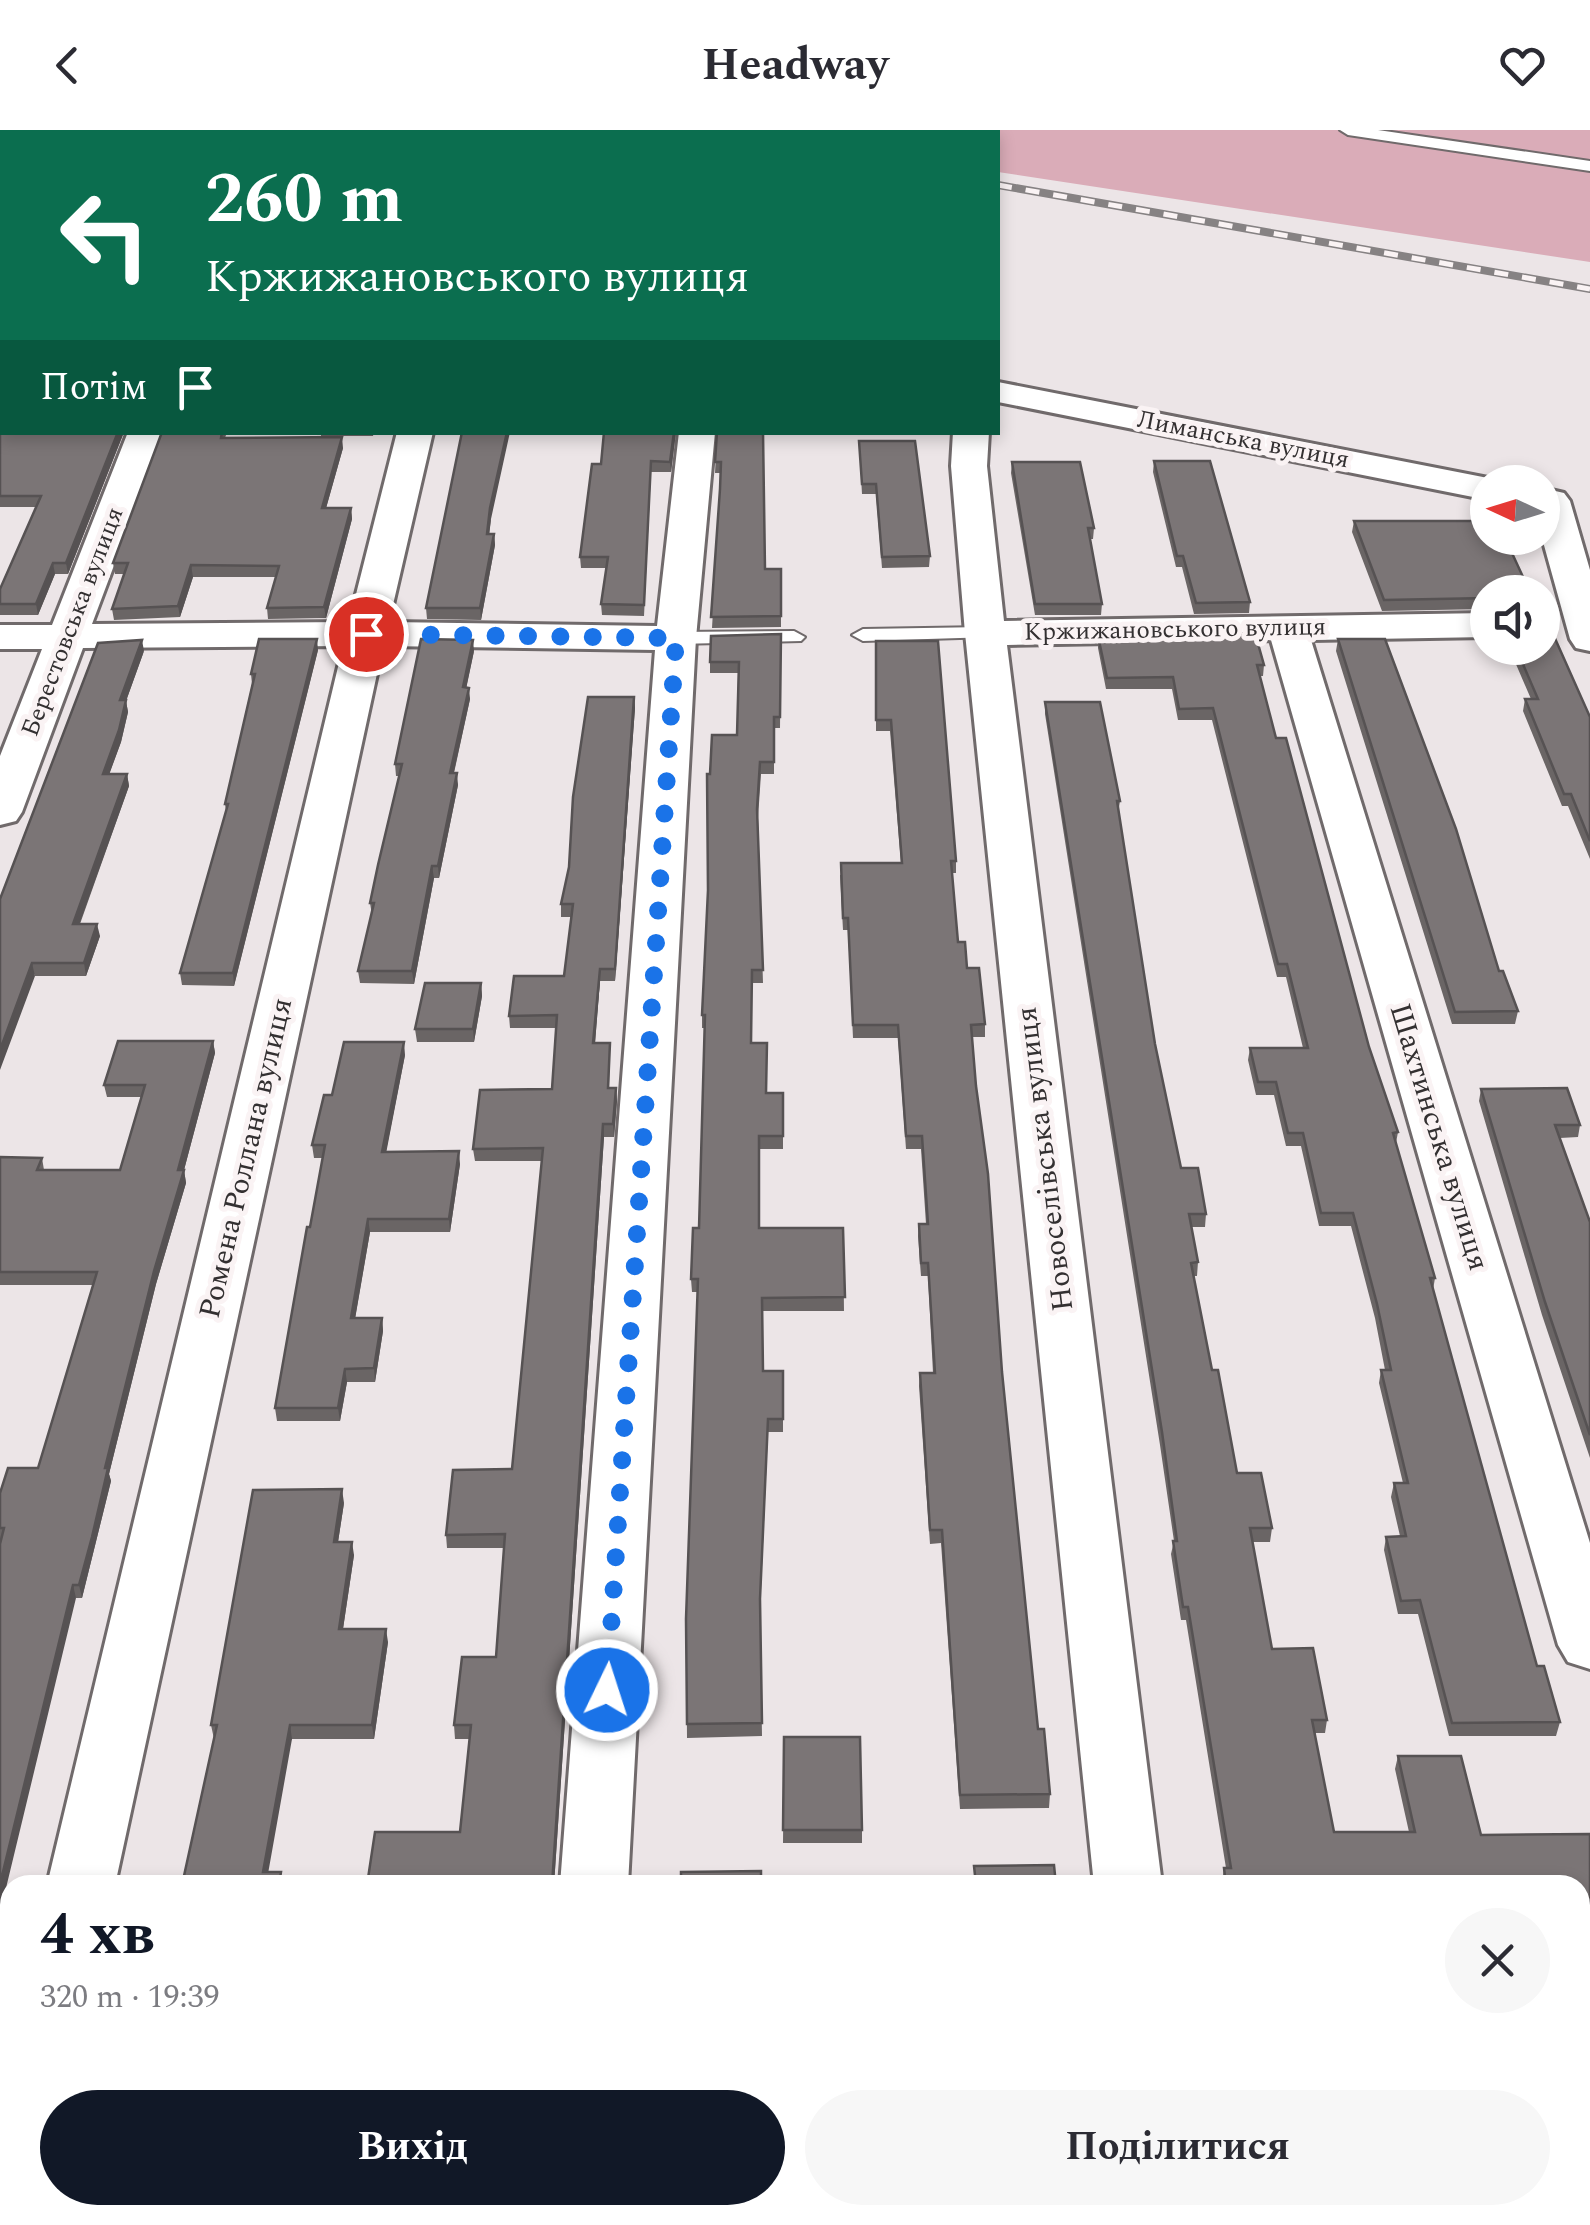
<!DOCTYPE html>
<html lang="uk">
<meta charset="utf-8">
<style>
:root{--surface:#fff;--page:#f7f7f7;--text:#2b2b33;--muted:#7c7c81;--accent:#111827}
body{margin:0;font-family:Spectral,serif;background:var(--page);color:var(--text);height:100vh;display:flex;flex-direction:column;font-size:38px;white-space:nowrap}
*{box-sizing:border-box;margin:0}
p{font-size:32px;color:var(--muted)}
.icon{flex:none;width:55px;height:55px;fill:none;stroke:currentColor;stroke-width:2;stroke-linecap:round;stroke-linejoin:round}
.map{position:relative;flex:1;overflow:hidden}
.panel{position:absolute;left:0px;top:1745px;width:1590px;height:350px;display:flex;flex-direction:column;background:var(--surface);border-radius:30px 30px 0 0;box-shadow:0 5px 15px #0003}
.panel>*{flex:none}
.banner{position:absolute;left:0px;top:0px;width:1000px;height:305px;box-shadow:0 5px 15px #0003;background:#0b6e4f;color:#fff;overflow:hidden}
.needle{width:65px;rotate:274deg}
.controls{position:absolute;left:1470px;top:335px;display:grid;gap:20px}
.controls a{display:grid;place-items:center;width:90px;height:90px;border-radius:50%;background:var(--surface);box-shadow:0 5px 15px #0003;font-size:50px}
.pin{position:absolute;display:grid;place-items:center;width:85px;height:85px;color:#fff;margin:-42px;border:5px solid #fff;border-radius:50%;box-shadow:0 2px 10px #0007}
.me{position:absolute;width:110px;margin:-55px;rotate:4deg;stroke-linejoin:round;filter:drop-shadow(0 0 8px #0008)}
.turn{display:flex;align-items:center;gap:35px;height:210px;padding:0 40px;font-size:45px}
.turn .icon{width:130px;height:130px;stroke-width:2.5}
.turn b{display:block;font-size:70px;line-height:85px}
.then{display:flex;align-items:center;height:95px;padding:0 40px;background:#0003;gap:20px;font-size:38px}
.round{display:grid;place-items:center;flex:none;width:105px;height:105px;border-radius:52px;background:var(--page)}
.summary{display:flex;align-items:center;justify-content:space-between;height:170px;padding:0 40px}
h1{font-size:60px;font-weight:700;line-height:75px;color:var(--accent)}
.action{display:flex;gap:20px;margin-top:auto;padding:20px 40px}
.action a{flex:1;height:115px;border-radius:60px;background:var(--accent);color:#fff;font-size:40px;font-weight:700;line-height:115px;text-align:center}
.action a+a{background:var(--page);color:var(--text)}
header{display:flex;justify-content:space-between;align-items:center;height:130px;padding:0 40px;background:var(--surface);font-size:45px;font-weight:700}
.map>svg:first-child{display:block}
.green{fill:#daacb8}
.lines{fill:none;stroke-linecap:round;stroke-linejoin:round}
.lane-casing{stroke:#706a6b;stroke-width:4}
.street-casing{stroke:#706a6b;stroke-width:6}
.secondary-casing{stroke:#706a6b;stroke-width:5}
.lane{fill:#fff;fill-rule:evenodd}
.street{fill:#fff;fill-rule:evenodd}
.secondary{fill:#f7d7e1;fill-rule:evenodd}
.rail-casing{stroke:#868283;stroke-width:8}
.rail{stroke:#faf3f4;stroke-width:5;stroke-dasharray:14;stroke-linecap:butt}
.wall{fill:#6a6565}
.shaded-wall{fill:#565253}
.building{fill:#7b7576;stroke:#565253;stroke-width:2.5}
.route{stroke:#1a73e8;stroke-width:18;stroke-dasharray:0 32.4}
.labels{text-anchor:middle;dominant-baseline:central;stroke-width:10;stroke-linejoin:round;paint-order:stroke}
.far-street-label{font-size:25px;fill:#333031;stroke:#faf3f4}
.street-label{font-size:30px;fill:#333031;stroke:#faf3f4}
</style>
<header><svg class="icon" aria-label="back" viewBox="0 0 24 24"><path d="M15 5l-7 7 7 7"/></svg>Headway<svg class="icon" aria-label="heart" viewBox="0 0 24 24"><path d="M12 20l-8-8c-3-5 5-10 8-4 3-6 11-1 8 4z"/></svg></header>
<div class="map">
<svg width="1590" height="2095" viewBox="0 0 1590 2095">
<rect width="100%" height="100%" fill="#ece5e7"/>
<path class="green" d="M 759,0 L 1590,0 L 1590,132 L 998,42 L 998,2 Z"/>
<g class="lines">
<g class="lane-casing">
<path id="lane" d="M 1340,0 L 1378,0 L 1590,31 L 1590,41 L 1348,5 Z
M 985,497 L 996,503 L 992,507 L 863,511 L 852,505 L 863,499 Z
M 794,501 L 805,507 L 801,511 L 676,514 L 665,508 L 676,502 Z"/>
</g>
<g class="street-casing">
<path id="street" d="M 998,252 L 1488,348 L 1502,352 L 1488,352 L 1488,370 L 998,272 Z
M 128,302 L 164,302 L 92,494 L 349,492 L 397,302 L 433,302 L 389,492 L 657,496 L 679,302 L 715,302 L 696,508 L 628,1755 L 560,1755 L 655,520 L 383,516 L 115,1755 L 47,1755 L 343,516 L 83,518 L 22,682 L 16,691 L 0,695 L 0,626 L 42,519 L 0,519 L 0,495 L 52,495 Z
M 953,302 L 989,302 L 987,336 L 1004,491 L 1488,483 L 1488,507 L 1311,510 L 1590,1413 L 1590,1539 L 1568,1532 L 1558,1515 L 1271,510 L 1007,515 L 1162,1755 L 1094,1755 L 965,503 L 951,336 Z
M 1551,360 L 1564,363 L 1570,371 L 1590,440 L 1590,521 L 1576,518 L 1570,509 L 1542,408 L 1542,362 Z
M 1023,2085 L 1099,2085 L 1100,2095 L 1024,2095 Z"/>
</g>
<g class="secondary-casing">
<path id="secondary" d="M 1580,1920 L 1590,1920 L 1590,1988 L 1580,1988 Z
M 0,1928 L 10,1928 L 10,1996 L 0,1996 Z"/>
</g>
<use href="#lane" class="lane"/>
<use href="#street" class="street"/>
<use href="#secondary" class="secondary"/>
<g class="rail-casing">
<path id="rail" d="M 688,0 L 702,2
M 998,55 L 1590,159"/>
</g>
<use href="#rail" class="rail"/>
</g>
<path class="wall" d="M 0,136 L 124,302 L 68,444 L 55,444 L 38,485 L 0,485 L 0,459 L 36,377 L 0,377 Z
M 162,302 L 227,302 L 225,308 L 343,318 L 326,378 L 351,378 L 352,389 L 326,488 L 268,489 L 267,478 L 276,447 L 193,447 L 180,487 L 114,490 L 112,479 L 124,444 L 115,444 L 113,433 Z
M 321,302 L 374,302 L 373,306 L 321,306 Z
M 676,302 L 671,342 L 651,342 L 644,486 L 602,485 L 601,474 L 607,438 L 581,438 L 580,427 L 601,334 Z
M 717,302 L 765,439 L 781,439 L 781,497 L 712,498 L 720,359 L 721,343 L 715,343 Z
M 859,311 L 930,426 L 929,437 L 882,438 L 876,364 L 862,364 Z
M 1154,331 L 1250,472 L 1249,483 L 1194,484 L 1182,437 L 1176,437 L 1153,342 Z
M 1012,332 L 1094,398 L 1093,409 L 1090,409 L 1102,474 L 1101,485 L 1035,485 L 1011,343 Z
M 491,389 L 489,404 L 494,404 L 495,415 L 481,490 L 427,489 L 426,478 Z
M 1354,391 L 1488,462 L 1488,479 L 1382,481 L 1352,402 Z
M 781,504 L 780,598 L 774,598 L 774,644 L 761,644 L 758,688 L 763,853 L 752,853 L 751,913 L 767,963 L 783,963 L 783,1019 L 759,1019 L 759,1098 L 843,1098 L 844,1181 L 762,1181 L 763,1241 L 783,1241 L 783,1302 L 768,1302 L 760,1482 L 762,1606 L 687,1608 L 686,1489 L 698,1162 L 692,1162 L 691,1149 L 699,1098 L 705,898 L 702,898 L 702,885 L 708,760 L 710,644 L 737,605 L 738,543 L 710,543 L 710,532 Z
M 1098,506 L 1264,535 L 1263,546 L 1260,546 L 1276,608 L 1369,917 L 1398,1002 L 1396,1013 L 1435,1148 L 1433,1160 L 1537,1536 L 1560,1592 L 1556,1606 L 1449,1606 L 1418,1484 L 1398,1484 L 1384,1420 L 1386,1407 L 1400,1406 L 1391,1367 L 1394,1353 L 1403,1353 L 1379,1253 L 1381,1240 L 1385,1240 L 1375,1188 L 1351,1096 L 1319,1096 L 1301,1016 L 1286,1016 L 1274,965 L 1256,965 L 1248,930 L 1250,918 L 1303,918 L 1286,847 L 1277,847 L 1212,590 L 1178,590 L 1172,559 L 1106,559 L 1098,518 Z
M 1338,509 L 1518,881 L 1515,894 L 1452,894 L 1336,521 Z
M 876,511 L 956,731 L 956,743 L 952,743 L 958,812 L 985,894 L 985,907 L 972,907 L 1002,1242 L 1038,1599 L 1050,1664 L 1049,1678 L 960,1679 L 941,1413 L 930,1414 L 919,1256 L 920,1243 L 933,1243 L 928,1146 L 921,1146 L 918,1106 L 919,1094 L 926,1094 L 921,1019 L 906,1019 L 898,908 L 853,908 L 848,800 L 843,800 L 840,745 L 901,733 L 890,601 L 876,601 Z
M 1509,518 L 1542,518 L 1590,587 L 1590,729 L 1568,676 L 1562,676 L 1523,581 L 1525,569 L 1531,569 Z
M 318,520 L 234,856 L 182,855 L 180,843 L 226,681 L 225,674 L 252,554 L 251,544 Z
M 144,521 L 126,571 L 128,582 L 121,612 L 109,644 L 127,644 L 129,656 L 80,794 L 100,806 L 86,846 L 35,846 L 0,769 Z
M 474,521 L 466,558 L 470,569 L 454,643 L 458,655 L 439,748 L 434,748 L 414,854 L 360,853 L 358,841 L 372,785 L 370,773 L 400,646 L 396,646 L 395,634 Z
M 588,567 L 634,567 L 635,578 L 615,851 L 600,851 L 595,913 L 610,913 L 609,958 L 616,958 L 617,971 L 614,1007 L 604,1007 L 554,1755 L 367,1755 L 375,1702 L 460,1702 L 470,1609 L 455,1609 L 454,1595 L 462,1527 L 496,1527 L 504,1418 L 447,1418 L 446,1405 L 453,1340 L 512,1339 L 542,1031 L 475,1031 L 473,1019 L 480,960 L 552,959 L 556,898 L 510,898 L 509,886 L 514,846 L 564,846 L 571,787 L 561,787 L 561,774 L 569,737 L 573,667 Z
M 1045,572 L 1120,671 L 1118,683 L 1155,914 L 1181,1038 L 1206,1084 L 1205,1097 L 1191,1097 L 1198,1132 L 1197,1146 L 1194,1146 L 1212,1240 L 1237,1343 L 1272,1398 L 1270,1412 L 1252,1412 L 1272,1519 L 1327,1590 L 1325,1603 L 1315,1603 L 1334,1702 L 1409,1702 L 1395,1639 L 1398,1626 L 1481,1705 L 1590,1704 L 1590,1842 L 1580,1842 L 1580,1755 L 1222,1755 L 1224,1738 L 1226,1738 L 1186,1490 L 1181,1490 L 1171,1424 L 1174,1411 L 1160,1315 L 1045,584 Z
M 481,853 L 482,866 L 474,912 L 417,912 L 415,899 Z
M 213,911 L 215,923 L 184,1040 L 186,1053 L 156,1154 L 109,1344 L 111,1351 L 82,1468 L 76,1468 L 0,1411 L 0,1363 L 38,1338 L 93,1155 L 0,1155 L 0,1027 L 42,1028 L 44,1040 L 120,1040 L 141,967 L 107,967 L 104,955 Z
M 405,925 L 386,1021 L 460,1034 L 450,1102 L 370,1102 L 355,1188 L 382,1188 L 383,1201 L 375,1252 L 347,1252 L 340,1291 L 277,1291 L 275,1278 L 323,1028 L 314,1028 L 312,1015 L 332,965 Z
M 1481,959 L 1580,995 L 1578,1007 L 1560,1008 L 1590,1092 L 1590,1328 L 1542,1185 L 1479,971 Z
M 344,1373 L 338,1412 L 354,1425 L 343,1499 L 388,1512 L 374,1609 L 292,1609 L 182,1755 L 214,1609 L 211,1595 Z
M 784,1607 L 862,1700 L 862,1713 L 783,1713 Z
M 1571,2085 L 1580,2085 L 1590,2095 L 1568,2095 Z"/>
<path class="shaded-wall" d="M 118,302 L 124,302 L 68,444 L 66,433 Z
M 507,302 L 510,302 L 491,389 L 488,415 L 487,404 L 490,378 Z
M 674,302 L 676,302 L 671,342 L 670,332 Z
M 342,307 L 343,318 L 323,389 L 322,378 Z
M 351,378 L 352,389 L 326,488 L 324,477 Z
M 494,404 L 495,415 L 481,490 L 480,478 Z
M 53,433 L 55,444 L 38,485 L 36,474 Z
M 191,435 L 193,447 L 180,487 L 178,476 Z
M 317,509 L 318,520 L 234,856 L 233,843 Z
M 142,510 L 144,521 L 126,571 L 128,582 L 121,612 L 105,656 L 103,644 L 120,570 Z
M 473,510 L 474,521 L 464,569 L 463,557 Z
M 469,558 L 470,569 L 451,655 L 450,643 Z
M 634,567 L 635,578 L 615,851 L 615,839 Z
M 457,643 L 458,655 L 439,748 L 438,736 Z
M 127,644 L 129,656 L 75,806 L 73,794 Z
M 432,736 L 434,748 L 414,854 L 412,841 Z
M 97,794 L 100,806 L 86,846 L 84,833 Z
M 32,833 L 35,846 L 0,940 L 0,920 Z
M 600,839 L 600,851 L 594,926 L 593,913 Z
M 481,853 L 482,866 L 474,912 L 473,899 Z
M 213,911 L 215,923 L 184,1040 L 186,1053 L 156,1154 L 109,1344 L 111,1351 L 82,1468 L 79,1455 L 105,1338 L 178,1040 Z
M 404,912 L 405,925 L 384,1034 L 382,1022 Z
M 616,958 L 617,971 L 614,1007 L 613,994 Z
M 603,994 L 604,1007 L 554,1755 L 552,1755 Z
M 459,1021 L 460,1034 L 450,1102 L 449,1089 Z
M 368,1089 L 370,1102 L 353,1201 L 351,1188 Z
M 382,1188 L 383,1201 L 375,1252 L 374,1238 Z
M 345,1239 L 347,1252 L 340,1291 L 338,1278 Z
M 342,1359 L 344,1373 L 336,1425 L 334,1412 Z
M 352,1412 L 354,1425 L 341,1512 L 339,1499 Z
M 73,1455 L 76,1468 L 0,1783 L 0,1754 Z
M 386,1499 L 388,1512 L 374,1609 L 372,1595 Z
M 290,1595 L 292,1609 L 266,1755 L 263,1742 Z"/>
<path class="building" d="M 2,132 L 2,302 L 118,302 L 66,433 L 53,433 L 36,474 L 0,474 L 0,459 L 41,366 L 0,366 L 0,136 Z
M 162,302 L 222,302 L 221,308 L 342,307 L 322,378 L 351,378 L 324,477 L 267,478 L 279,436 L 191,435 L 178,476 L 112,479 L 128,433 L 113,433 Z
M 462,302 L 507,302 L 490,378 L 487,404 L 494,404 L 480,478 L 426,478 Z
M 604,302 L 674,302 L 670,332 L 651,331 L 644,475 L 601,474 L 608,427 L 580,427 L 592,334 L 601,334 Z
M 717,302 L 763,302 L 765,439 L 781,439 L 781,486 L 711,487 L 720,359 L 721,332 L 715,332 Z
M 859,311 L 915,311 L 930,426 L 882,427 L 876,354 L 862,354 Z
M 1154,331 L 1210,331 L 1250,472 L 1196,473 L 1183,426 L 1177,426 Z
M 1012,332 L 1080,332 L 1094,398 L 1088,398 L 1102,474 L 1035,474 Z
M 1354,391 L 1488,391 L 1488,408 L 1505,408 L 1530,462 L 1488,462 L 1488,468 L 1384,470 Z
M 1542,491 L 1544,495 L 1549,495 L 1590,587 L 1590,711 L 1571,664 L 1564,664 L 1525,569 L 1538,569 L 1516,518 L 1542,518 Z
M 1255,503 L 1264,535 L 1257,535 L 1276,608 L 1286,608 L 1369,917 L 1398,1002 L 1393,1003 L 1435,1148 L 1430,1148 L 1455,1239 L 1537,1536 L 1544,1536 L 1560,1592 L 1452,1593 L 1420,1470 L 1401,1471 L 1386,1407 L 1406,1406 L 1394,1353 L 1408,1353 L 1381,1240 L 1391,1240 L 1377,1174 L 1353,1083 L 1321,1083 L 1303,1003 L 1288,1003 L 1276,952 L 1258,952 L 1250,918 L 1308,918 L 1287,834 L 1278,834 L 1213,578 L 1179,579 L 1173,547 L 1107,548 L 1098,506 Z
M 781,504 L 780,587 L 774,587 L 774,632 L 760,632 L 757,679 L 763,840 L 752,840 L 751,913 L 767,913 L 766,963 L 783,963 L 783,1006 L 759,1006 L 759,1098 L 843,1098 L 845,1167 L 762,1168 L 763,1241 L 783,1241 L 783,1289 L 768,1289 L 760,1469 L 762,1593 L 687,1594 L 686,1489 L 698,1149 L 691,1149 L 693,1098 L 699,1098 L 705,885 L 702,885 L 708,760 L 707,644 L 710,644 L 712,605 L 737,605 L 739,532 L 710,532 L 711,506 Z
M 259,509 L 317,509 L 233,843 L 180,843 L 228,674 L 225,674 L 255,544 L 251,544 Z
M 421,509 L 473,510 L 463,557 L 469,558 L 450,643 L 457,643 L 438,736 L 432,736 L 412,841 L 358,841 L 374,773 L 370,773 L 378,735 L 402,634 L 395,634 Z
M 1338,509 L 1385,509 L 1456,699 L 1499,841 L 1503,841 L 1518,881 L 1455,882 Z
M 142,510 L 120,570 L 126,570 L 119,600 L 103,644 L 127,644 L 73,794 L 97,794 L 84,833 L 32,833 L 0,920 L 0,769 L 98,513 Z
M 876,511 L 938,511 L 956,731 L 951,731 L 958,812 L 965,812 L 967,838 L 979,838 L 985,894 L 971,895 L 976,956 L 988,1044 L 1002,1242 L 1038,1599 L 1044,1599 L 1050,1664 L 960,1665 L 942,1400 L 930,1400 L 920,1243 L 935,1243 L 928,1133 L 921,1133 L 919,1094 L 928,1094 L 922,1006 L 906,1006 L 898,895 L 853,895 L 848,788 L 843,788 L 841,733 L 902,733 L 891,590 L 876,590 Z
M 588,567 L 634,567 L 615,839 L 600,839 L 593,913 L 610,913 L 608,958 L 616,958 L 613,994 L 603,994 L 552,1755 L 367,1755 L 375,1702 L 460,1702 L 471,1595 L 454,1595 L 462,1527 L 496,1527 L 505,1404 L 446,1405 L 453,1340 L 512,1339 L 543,1018 L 473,1019 L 480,960 L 552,959 L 557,885 L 509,886 L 514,846 L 564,846 L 573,774 L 561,774 L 569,737 L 573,667 Z
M 1045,572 L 1100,572 L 1120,671 L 1117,671 L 1155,914 L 1181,1038 L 1198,1038 L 1206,1084 L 1189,1084 L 1198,1132 L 1191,1133 L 1212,1240 L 1218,1240 L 1237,1343 L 1261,1343 L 1272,1398 L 1250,1398 L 1272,1519 L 1313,1518 L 1327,1590 L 1312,1590 L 1334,1702 L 1415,1702 L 1398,1626 L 1461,1626 L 1481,1705 L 1590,1704 L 1590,1829 L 1580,1829 L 1580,1755 L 1226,1755 L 1224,1738 L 1231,1738 L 1188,1477 L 1183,1477 L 1173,1411 L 1177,1411 L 1162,1302 Z
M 425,853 L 481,853 L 473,899 L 415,899 Z
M 118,911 L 213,911 L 178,1040 L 184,1040 L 154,1141 L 105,1338 L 108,1338 L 92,1407 L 79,1455 L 73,1455 L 0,1754 L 0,1414 L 4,1398 L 0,1398 L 0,1363 L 8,1338 L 38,1338 L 97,1142 L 0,1142 L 0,1027 L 42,1028 L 37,1040 L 120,1040 L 145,955 L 104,955 Z
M 344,912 L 404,912 L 382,1022 L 459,1021 L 449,1089 L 368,1089 L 351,1188 L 382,1188 L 374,1238 L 345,1239 L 338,1278 L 275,1278 L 307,1097 L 310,1097 L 325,1015 L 312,1015 L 324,965 L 332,965 Z
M 1567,958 L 1580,995 L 1555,995 L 1590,1092 L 1590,1305 L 1545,1172 L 1481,959 Z
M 342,1359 L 334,1412 L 352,1412 L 339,1499 L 386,1499 L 372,1595 L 290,1595 L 263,1742 L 281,1742 L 279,1755 L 182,1755 L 217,1595 L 211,1595 L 253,1360 Z
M 784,1607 L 860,1607 L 862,1700 L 783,1700 Z
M 1054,1735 L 1056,1755 L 976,1755 L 974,1736 Z
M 761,1741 L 761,1755 L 681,1755 L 681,1742 Z
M 1580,2079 L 1590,2079 L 1590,2095 L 1577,2095 L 1574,2085 L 1580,2085 Z
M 1408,2086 L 1409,2095 L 1227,2095 L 1226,2089 Z"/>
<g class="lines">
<path class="route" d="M 366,504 L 676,508 L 607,1560"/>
</g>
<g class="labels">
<g class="far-street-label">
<text transform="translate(1243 310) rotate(11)">Лиманська вулиця</text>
<text transform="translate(73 492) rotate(-69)">Берестовська вулиця</text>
<text transform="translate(1175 500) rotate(-1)">Кржижановського вулиця</text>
</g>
<g class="street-label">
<text transform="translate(1439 1007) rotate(73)">Шахтинська вулиця</text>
<text transform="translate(246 1028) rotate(-77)">Ромена Роллана вулиця</text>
<text transform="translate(1045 1029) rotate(-97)">Новоселівська вулиця</text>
</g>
</g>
</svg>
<div class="controls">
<a><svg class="needle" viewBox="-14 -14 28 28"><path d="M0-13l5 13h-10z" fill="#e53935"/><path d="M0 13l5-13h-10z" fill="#7c7c81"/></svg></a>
<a><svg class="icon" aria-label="sound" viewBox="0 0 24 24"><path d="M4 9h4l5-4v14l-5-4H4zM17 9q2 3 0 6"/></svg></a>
</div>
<div class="pin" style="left:366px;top:504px;background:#d93025"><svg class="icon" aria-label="arrive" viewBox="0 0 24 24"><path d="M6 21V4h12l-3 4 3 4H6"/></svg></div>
<svg class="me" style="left:607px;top:1560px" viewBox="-20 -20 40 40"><circle r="17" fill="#1a73e8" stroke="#fff" stroke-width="3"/><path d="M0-11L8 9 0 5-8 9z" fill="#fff"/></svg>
<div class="banner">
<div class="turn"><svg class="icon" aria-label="left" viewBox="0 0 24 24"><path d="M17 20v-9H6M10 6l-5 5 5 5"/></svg><div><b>260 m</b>Кржижановського вулиця</div></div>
<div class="then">Потім<svg class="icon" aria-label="arrive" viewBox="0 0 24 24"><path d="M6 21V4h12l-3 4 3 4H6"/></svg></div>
</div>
<section class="panel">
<div class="summary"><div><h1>4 хв</h1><p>320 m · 19:39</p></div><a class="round"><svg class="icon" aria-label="close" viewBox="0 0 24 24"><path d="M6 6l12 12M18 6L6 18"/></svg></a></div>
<div class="action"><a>Вихід</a><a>Поділитися</a></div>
</section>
</div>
